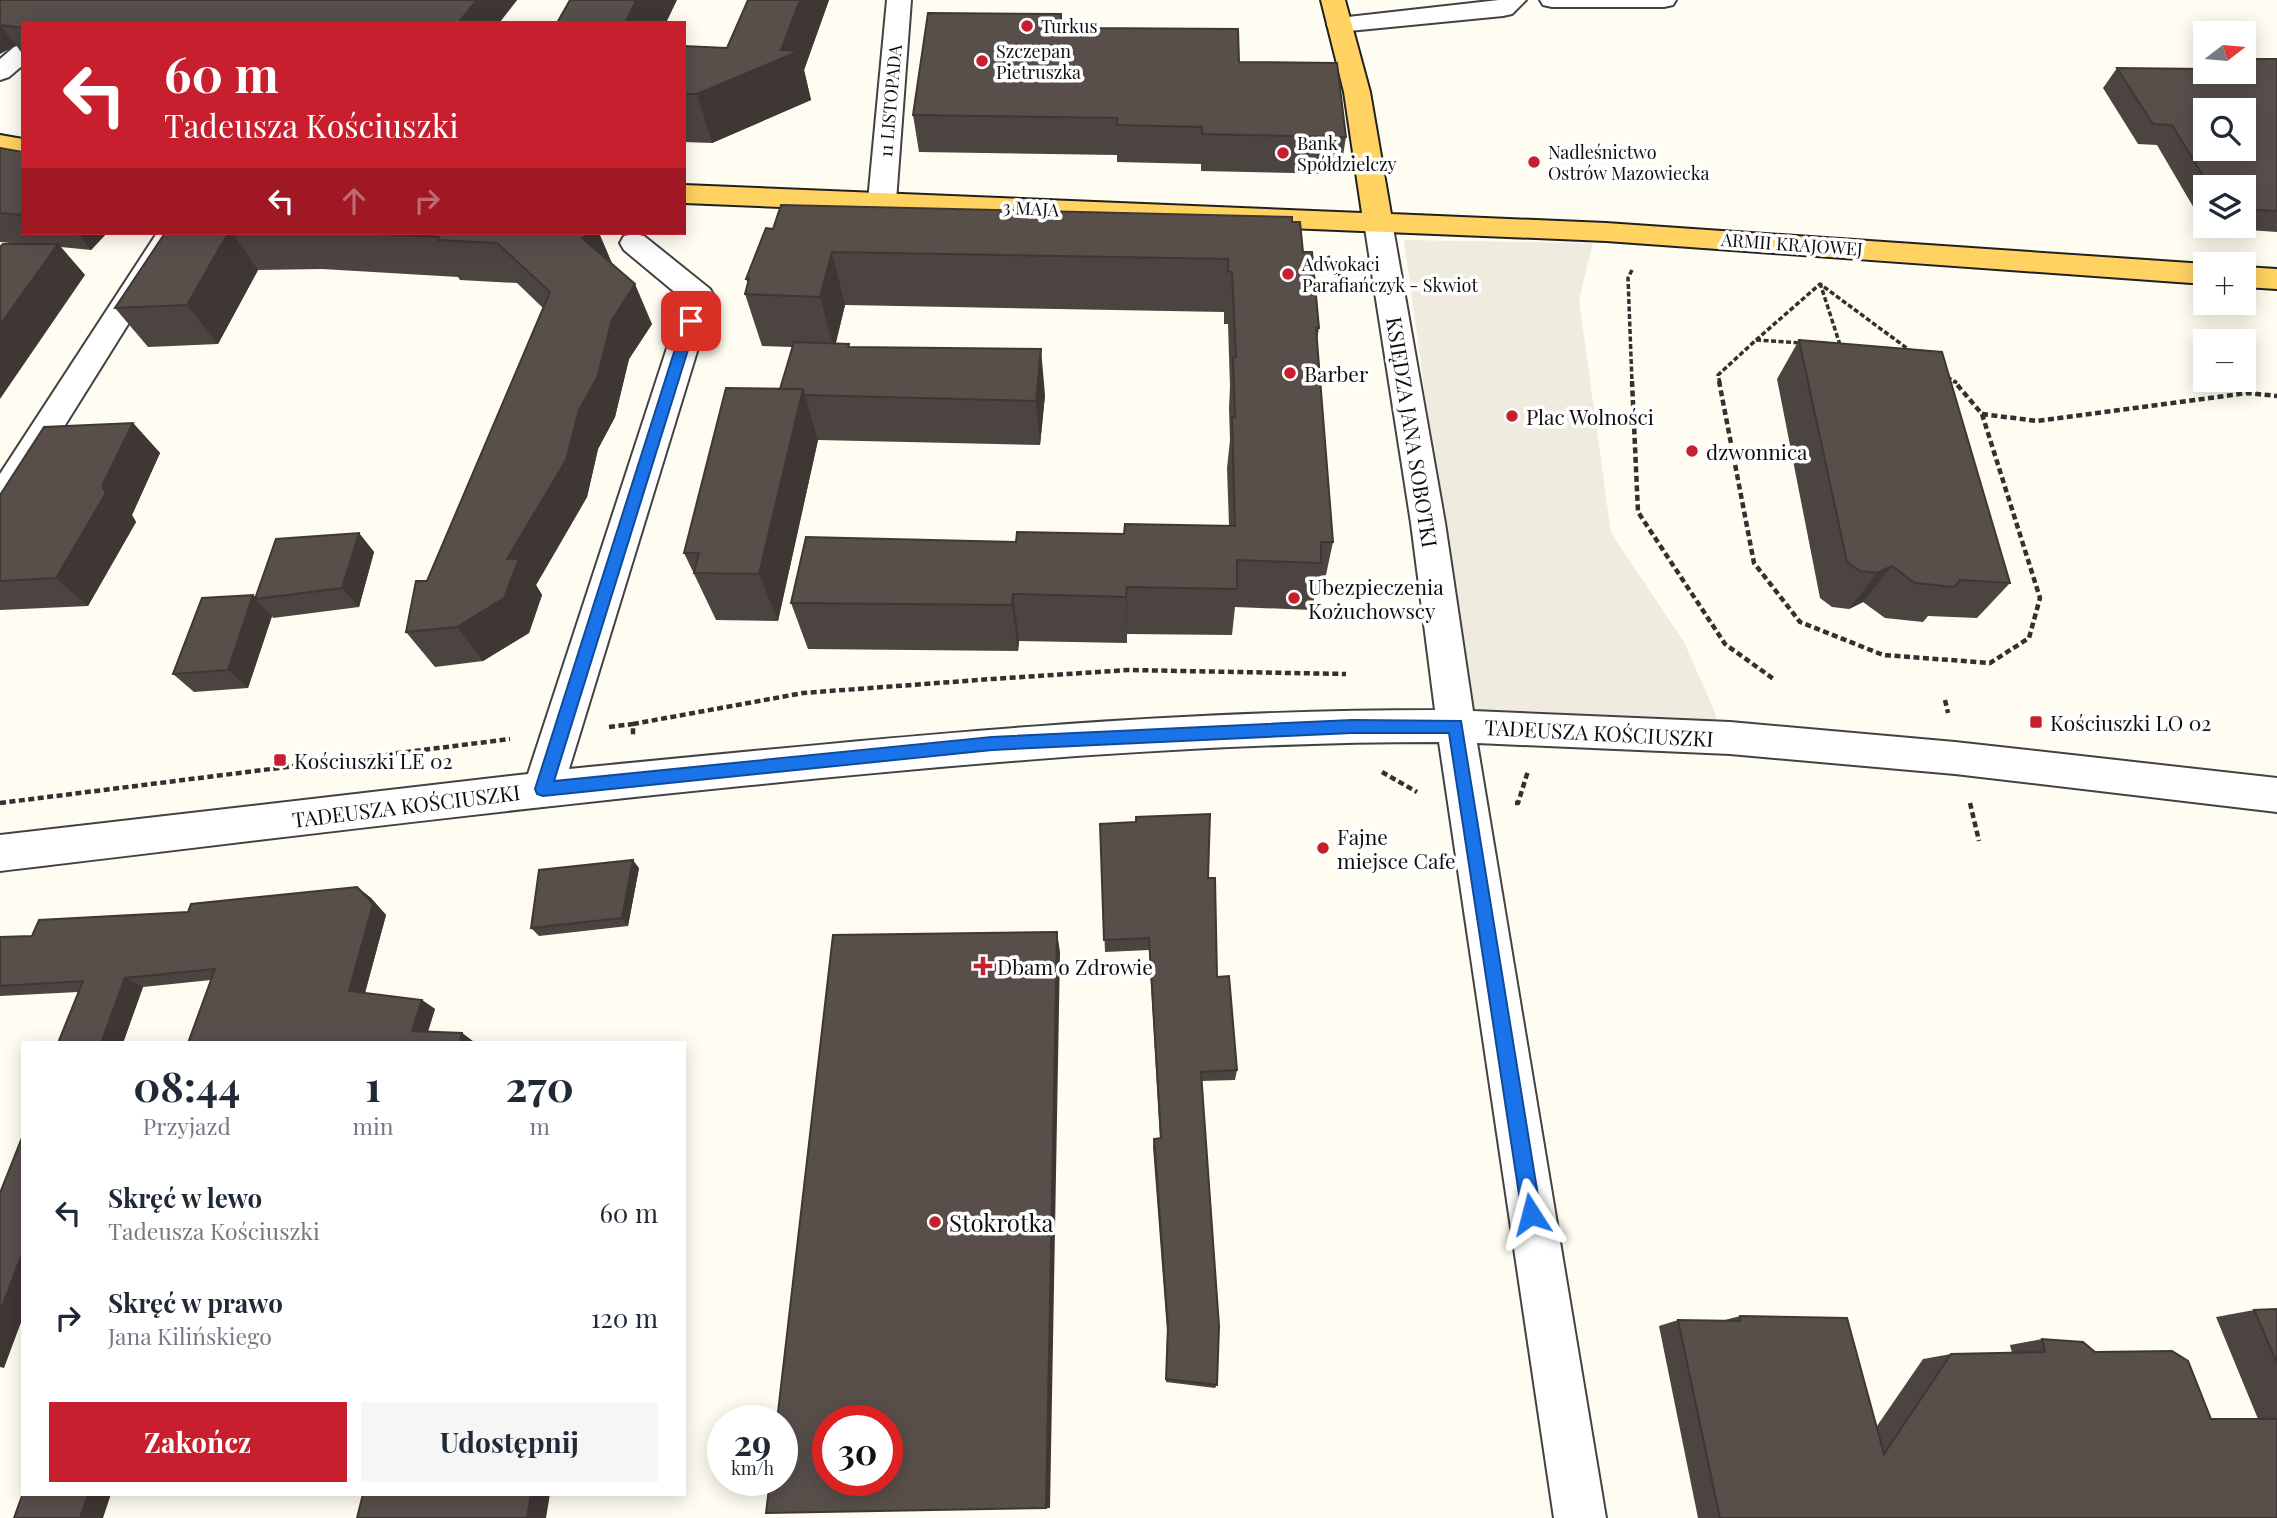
<!DOCTYPE html>
<html lang="pl">
<meta charset="utf-8">
<style>
:root{--surface:#fff;--page:#f6f6f7;--text:#1f2937;--muted:#747a83;--accent:#c71f2e}
body{margin:0;font-family:"Playfair Display",serif;background:var(--page);color:var(--text);height:100vh;display:flex;flex-direction:column;font-size:26px;white-space:nowrap}
*{box-sizing:border-box;margin:0}
p{font-size:23px;color:var(--muted)}
.icon{flex:none;width:38px;height:38px;fill:none;stroke:currentColor;stroke-width:2;stroke-linecap:round;stroke-linejoin:round}
.map{position:relative;flex:1;overflow:hidden}
.side{position:absolute;left:21px;top:1041px;width:665px;height:455px;display:flex;flex-direction:column;background:var(--surface);border-radius:0px;box-shadow:0 4px 18px #0003}
.side>*{flex:none}
.guide{position:absolute;left:21px;top:21px;width:665px;height:214px;border-radius:0px;box-shadow:0 4px 18px #0003;background:#c71f2e;color:#fff;overflow:hidden}
.needle{width:46px;rotate:74deg}
.controls{position:absolute;left:2193px;top:21px;display:grid;gap:14px}
.controls a{display:grid;place-items:center;width:63px;height:63px;border-radius:0px;background:var(--surface);box-shadow:0 4px 18px #0003;font-size:35px}
.speed{position:absolute;left:707px;top:1405px;display:flex;gap:14px;font-size:35px;font-weight:700;text-align:center}
.speed>*{display:grid;place-content:center;width:91px;height:91px;border-radius:50%;background:var(--surface);box-shadow:0 4px 18px #0003;line-height:1}
.speed small{font-size:18px;font-weight:400}
.speed .limit{border:10px solid #d22;background:#fff;color:#111}
.pin{position:absolute;display:grid;place-items:center;width:60px;height:60px;color:#fff;margin:-30px;border-radius:14px;box-shadow:0 4px 10px #0006}
.me{position:absolute;width:77px;margin:-38px;rotate:351deg;stroke-linejoin:round;filter:drop-shadow(0 0 5px #0008)}
.turn{display:flex;align-items:center;gap:24px;height:147px;padding:0 28px;font-size:32px}
.turn .icon{width:91px;height:91px;stroke-width:2.5}
.turn b{display:block;font-size:49px;line-height:60px}
.lanes{display:flex;align-items:center;height:66px;padding:0 28px;background:#0003;justify-content:center;gap:35px;direction:ltr}
.lanes .off{opacity:.35}
.eta{display:flex;justify-content:space-evenly;align-items:center;height:119px;text-align:center}
.eta b{font-size:42px;font-weight:700;line-height:49px}
.action{display:flex;gap:14px;margin-top:auto;padding:14px 28px}
.action a{flex:1;height:80px;border-radius:0px;background:var(--accent);color:#fff;font-size:28px;font-weight:700;line-height:80px;text-align:center}
.action a+a{background:var(--page);color:var(--text)}
ul{padding:0;list-style:none}
li{display:flex;align-items:center;gap:21px;height:105px;padding:0 28px}
li div{flex:1}
li b{display:block;font-size:26px}
li em{font-style:normal}
.map>svg:first-child{display:block}
.plaza{fill:#f0ebdf}
.lines{fill:none;stroke-linecap:round;stroke-linejoin:round}
.minor-casing{stroke:#424242;stroke-width:4}
.major-casing{stroke:#202020;stroke-width:4}
.path-far1{stroke:#313131;stroke-width:3.5;stroke-dasharray:5 2.5;stroke-linecap:butt}
.path{stroke:#313131;stroke-width:4.5;stroke-dasharray:6 3.5;stroke-linecap:butt}
.minor{fill:#fff;fill-rule:evenodd}
.major{fill:#ffd261;fill-rule:evenodd}
.wall{fill:#4c4440;fill-rule:evenodd}
.shaded-wall{fill:#3e3734}
.building{fill:#584f4b;stroke:#3e3734;stroke-width:2;fill-rule:evenodd}
.route{fill:#1a73e8;stroke:#114b97;stroke-width:2}
.poi-dot{fill:#c71f2e;stroke:#fff;stroke-width:2.5}
.labels{text-anchor:middle;dominant-baseline:central;stroke-width:7;stroke-linejoin:round;paint-order:stroke}
.far-poi-label{font-size:18px;fill:#0f0f0f;stroke:#fff;text-anchor:start}
.far-street-label{font-size:18px;fill:#0f0f0f;stroke:#fff}
.poi-label{font-size:21px;fill:#0f0f0f;stroke:#fff;text-anchor:start}
.street-label{font-size:21px;fill:#0f0f0f;stroke:#fff}
.near-poi-label{font-size:24px;fill:#0f0f0f;stroke:#fff;text-anchor:start}
</style>
<div class="map">
<svg width="2277" height="1518" viewBox="0 0 2277 1518">
<rect width="100%" height="100%" fill="#fffcf1"/>
<path class="plaza" d="M 1404,240 L 1593,243 L 1579,300 L 1611,533 L 1684,642 L 1714,710 L 1720,731 L 1469,718 Z"/>
<g class="lines">
<g class="minor-casing">
<path id="minor" d="M 887,0 L 911,0 L 896,201 L 892,207 L 882,210 L 872,207 L 868,201 Z
M 1499,0 L 1526,0 L 1512,14 L 1503,16 L 1339,32 L 1330,30 L 1327,25 L 1330,20 L 1339,18 Z
M 1540,0 L 1676,0 L 1673,5 L 1664,7 L 1552,7 L 1543,5 Z
M 23,44 L 23,65 L 9,77 L 0,80 L 0,59 L 14,47 Z
M 1378,213 L 1388,216 L 1392,222 L 1445,523 L 1473,711 L 1730,722 L 1955,742 L 2277,778 L 2277,812 L 1955,774 L 1730,754 L 1477,743 L 1606,1518 L 1554,1518 L 1439,742 C 1209,742 979,762 751,785 C 500,810 250,841 0,871 L 0,835 L 528,774 L 683,299 L 624,250 L 620,243 L 624,236 L 634,234 L 644,236 L 710,289 L 714,296 L 569,769 C 857,741 1145,710 1435,710 L 1411,523 L 1364,222 L 1368,216 Z
M 157,233 L 185,233 L 12,510 L 0,514 L 0,474 Z"/>
</g>
<g class="major-casing">
<path id="major" d="M 1321,0 L 1345,0 L 1370,92 L 1391,214 L 1606,223 L 2205,264 L 2205,284 L 1606,241 L 684,203 L 684,185 L 1362,213 L 1344,92 Z
M 0,135 L 23,139 L 23,155 L 0,151 Z
M 2244,267 L 2277,269 L 2277,289 L 2244,287 Z"/>
</g>
<path class="path-far1" d="M 1328,256 L 1336,275 L 1346,275
M 1632,270 L 1628,278 L 1632,383
M 1820,283 L 1841,348
M 1756,340 L 1820,284 L 1912,352
M 1947,377 L 1957,383
M 1720,383 L 1718,375 L 1756,340 L 1801,343"/>
<path class="path" d="M 1632,381 L 1638,512 L 1725,644 L 1775,680
M 1719,381 L 1754,563 L 1800,622 L 1883,655 L 1990,663 L 2029,638 L 2040,598 L 1982,414 L 1954,381
M 1982,414 L 2037,421 L 2247,393 L 2277,396
M 1945,700 L 1948,713
M 633,724 L 803,693 L 992,679 L 1128,670 L 1346,674
M 609,727 L 633,724 L 633,736
M 1382,772 L 1417,792
M 0,803 L 510,739
M 1515,803 L 1518,803 L 1528,771
M 1970,803 L 1979,841"/>
<use href="#minor" class="minor"/>
<use href="#major" class="major"/>
</g>
<path class="wall" d="M 0,0 L 517,0 L 499,23 L 23,23 L 23,55 L 16,45 L 0,54 Z
M 748,0 L 829,0 L 804,70 L 811,100 L 712,143 L 684,142 L 684,46 L 727,48 Z
M 1062,23 L 1239,62 L 1346,137 L 1340,174 L 1201,171 L 1201,164 L 1117,162 L 1117,155 L 919,152 L 913,115 Z
M 2277,59 L 2277,232 L 2205,227 L 2157,145 L 2138,144 L 2103,88 L 2117,68 L 2205,72 ZM 2205,187 L 2244,187 L 2244,226 L 2205,226 Z
M 0,148 L 23,152 L 23,233 L 107,233 L 91,250 L 61,247 L 85,275 L 20,244 L 0,242 Z
M 1292,222 L 1303,252 L 1319,328 L 1317,341 L 1333,542 L 1323,589 L 1316,589 L 1312,610 L 1235,607 L 1232,635 L 1127,634 L 1127,643 L 1019,641 L 1018,651 L 808,649 L 791,603 L 1016,542 L 1229,525 L 1227,468 L 1230,440 L 1229,408 L 1230,387 L 1228,324 L 1224,324 L 1224,312 L 845,305 L 836,343 L 849,344 L 850,347 L 1045,395 L 1040,445 L 818,440 L 778,621 L 716,620 L 684,553 L 780,389 L 792,347 L 762,346 L 745,294 L 748,284 L 746,279 L 766,228 Z
M 165,233 L 599,233 L 612,263 L 652,324 L 629,359 L 615,417 L 598,449 L 587,497 L 536,585 L 542,595 L 529,633 L 483,661 L 435,667 L 406,632 L 427,581 L 543,308 L 517,283 L 460,280 L 458,277 L 322,269 L 258,270 L 218,344 L 148,347 L 115,308 Z
M 1799,340 L 2010,583 L 1977,618 L 1928,616 L 1923,622 L 1885,618 L 1863,602 L 1849,609 L 1832,607 L 1820,598 L 1777,379 Z
M 133,423 L 160,453 L 132,515 L 136,522 L 88,606 L 0,610 L 0,495 Z
M 359,533 L 374,552 L 359,607 L 273,618 L 272,616 L 248,688 L 194,692 L 173,674 L 253,595 L 256,597 Z
M 1100,824 L 1208,878 L 1217,977 L 1237,1070 L 1235,1080 L 1202,1081 L 1217,1385 L 1215,1388 L 1166,1382 L 1167,1331 L 1153,1147 L 1154,1139 L 1160,1138 L 1149,950 L 1105,952 Z
M 639,868 L 628,926 L 539,936 L 531,928 Z
M 357,887 L 371,898 L 386,915 L 365,993 L 422,1000 L 435,1009 L 428,1032 L 462,1033 L 474,1042 L 474,1043 L 188,1043 L 211,980 L 143,987 L 123,1043 L 58,1043 L 78,992 L 0,996 L 0,937 L 32,936 L 39,920 L 188,912 L 191,904 Z
M 2277,1309 L 2277,1518 L 1698,1518 L 1659,1326 L 1678,1320 L 1725,1320 L 1740,1316 L 1877,1426 L 1923,1359 L 1951,1354 L 2012,1353 L 2010,1345 L 2042,1339 L 2095,1352 L 2211,1419 L 2258,1419 L 2216,1317 L 2254,1310 Z"/>
<path class="shaded-wall" d="M 477,0 L 517,0 L 499,23 L 458,23 Z
M 636,0 L 677,0 L 666,23 L 625,23 Z
M 800,0 L 829,0 L 804,70 L 811,100 L 712,143 L 697,94 L 781,50 Z
M 0,12 L 0,25 L 16,45 L 0,54 Z
M 77,233 L 107,233 L 91,250 Z
M 228,233 L 232,233 L 258,270 L 218,344 L 187,305 Z
M 591,233 L 599,233 L 614,269 L 582,238 Z
M 58,244 L 85,275 L 0,399 L 0,325 Z
M 832,252 L 845,305 L 834,349 L 820,297 Z
M 635,284 L 652,324 L 629,359 L 615,417 L 598,449 L 587,497 L 536,585 L 542,595 L 529,633 L 483,661 L 457,627 L 507,559 L 612,320 Z
M 1041,349 L 1045,395 L 1040,445 L 1036,401 Z
M 803,389 L 818,440 L 778,621 L 759,574 Z
M 133,423 L 160,453 L 132,515 L 136,522 L 88,606 L 56,578 Z
M 359,533 L 374,552 L 359,607 L 342,588 Z
M 1892,566 L 1863,602 L 1849,609 L 1877,573 Z
M 1127,587 L 1127,643 L 1126,597 Z
M 1013,594 L 1019,641 L 1018,651 L 1012,605 Z
M 253,595 L 257,598 L 255,599 L 272,616 L 248,688 L 228,670 Z
M 633,860 L 639,868 L 628,926 L 622,918 Z
M 357,887 L 371,898 L 386,915 L 363,1000 L 349,991 Z
M 1057,932 L 1060,952 L 1050,1508 L 1046,1508 Z
M 125,978 L 143,987 L 123,1043 L 101,1043 Z
M 422,1000 L 435,1009 L 425,1039 L 412,1031 Z
M 462,1033 L 474,1042 L 474,1043 L 459,1043 Z
M 23,1251 L 23,1317 L 4,1368 L 0,1367 L 0,1312 Z
M 88,1494 L 111,1494 L 103,1518 L 80,1518 Z
M 531,1494 L 550,1494 L 546,1518 L 527,1518 Z"/>
<path class="building" d="M 0,0 L 477,0 L 458,23 L 23,23 L 23,28 L 0,25 Z
M 570,0 L 636,0 L 625,23 L 557,23 Z
M 748,0 L 800,0 L 781,50 L 799,51 L 697,94 L 684,94 L 684,46 L 727,48 Z
M 928,13 L 1061,14 L 1061,23 L 1081,23 L 1081,28 L 1238,29 L 1239,62 L 1337,63 L 1346,137 L 1202,134 L 1202,127 L 1117,125 L 1117,118 L 913,115 Z
M 2244,59 L 2277,59 L 2277,211 L 2244,209 L 2244,187 L 2210,187 L 2172,125 L 2153,124 L 2117,68 L 2205,69 L 2205,72 L 2244,72 ZM 2205,110 L 2244,110 L 2244,149 L 2205,149 Z
M 0,148 L 23,152 L 23,215 L 0,213 Z
M 781,205 L 1292,217 L 1292,222 L 1300,222 L 1303,252 L 1312,252 L 1319,328 L 1316,328 L 1333,542 L 1321,542 L 1321,563 L 1237,560 L 1237,589 L 1127,587 L 1126,597 L 1013,594 L 1012,605 L 791,603 L 806,537 L 1016,542 L 1017,532 L 1124,534 L 1125,524 L 1235,526 L 1232,417 L 1235,417 L 1233,357 L 1236,357 L 1232,272 L 1228,272 L 1228,259 L 832,252 L 820,297 L 745,294 L 749,279 L 746,279 L 766,228 L 773,229 Z
M 165,233 L 228,233 L 187,305 L 115,308 Z
M 361,233 L 591,233 L 582,238 L 635,284 L 612,320 L 597,378 L 579,410 L 566,460 L 507,559 L 519,559 L 504,598 L 457,627 L 406,632 L 416,581 L 427,581 L 550,292 L 497,243 L 438,240 L 439,237 Z
M 3,244 L 58,244 L 0,325 L 0,247 Z
M 1799,340 L 1942,352 L 2010,583 L 1960,580 L 1954,587 L 1915,583 L 1892,566 L 1877,573 L 1860,571 L 1847,562 Z
M 794,342 L 849,344 L 848,347 L 1041,349 L 1036,401 L 804,395 L 803,389 L 780,389 Z
M 726,388 L 803,389 L 759,574 L 694,573 L 699,553 L 684,553 Z
M 133,423 L 102,486 L 106,493 L 56,578 L 0,581 L 0,495 L 44,427 Z
M 359,533 L 342,588 L 255,599 L 276,539 Z
M 253,595 L 228,670 L 173,674 L 202,598 Z
M 1210,814 L 1208,878 L 1215,878 L 1217,977 L 1229,976 L 1237,1070 L 1201,1072 L 1219,1326 L 1217,1385 L 1166,1379 L 1168,1327 L 1154,1139 L 1161,1138 L 1149,938 L 1104,940 L 1100,824 L 1136,822 L 1136,817 Z
M 633,860 L 622,918 L 531,928 L 539,870 Z
M 357,887 L 373,904 L 349,991 L 422,1000 L 412,1031 L 462,1033 L 459,1043 L 188,1043 L 215,969 L 125,978 L 101,1043 L 58,1043 L 83,981 L 0,986 L 0,937 L 32,936 L 39,920 L 188,912 L 191,904 Z
M 1057,932 L 1046,1508 L 766,1513 L 770,1480 L 782,1480 L 782,1421 L 777,1421 L 833,935 ZM 828,1421 L 887,1421 L 887,1480 L 828,1480 Z
M 23,1135 L 23,1251 L 0,1312 L 0,1193 Z
M 2277,1309 L 2277,1363 L 2254,1310 Z
M 1740,1316 L 1847,1318 L 1884,1454 L 1951,1354 L 2045,1352 L 2042,1339 L 2083,1342 L 2095,1352 L 2172,1351 L 2188,1361 L 2211,1419 L 2277,1419 L 2277,1518 L 1720,1518 L 1678,1320 L 1740,1321 Z
M 23,1493 L 23,1494 L 88,1494 L 80,1518 L 14,1518 Z
M 363,1494 L 531,1494 L 527,1518 L 357,1518 Z"/>
<path class="route" d="M 691,317 L 697,321 L 554,781 L 992,737 L 1352,720 L 1461,721 L 1541,1214 L 1538,1221 L 1531,1224 L 1524,1221 L 1522,1214 L 1449,733 L 1352,733 L 992,750 L 543,796 L 537,794 L 535,789 L 684,321 Z"/>
<g class="poi-dot">
<circle cx="1027" cy="26" r="7"/>
<circle cx="982" cy="61" r="7"/>
<circle cx="1283" cy="153" r="7"/>
<circle cx="1534" cy="162" r="7"/>
<circle cx="1288" cy="274" r="7"/>
<circle cx="1290" cy="373" r="7"/>
<circle cx="1512" cy="416" r="7"/>
<circle cx="1692" cy="451" r="7"/>
<circle cx="1294" cy="598" r="7"/>
<rect x="2029" y="715" width="14" height="14" rx="3.5"/>
<rect x="273" y="753" width="14" height="14" rx="3.5"/>
<circle cx="1323" cy="848" r="7"/>
<path d="M979.5 955.5h7v7h7v7h-7v7h-7v-7h-7v-7h7z"/>
<circle cx="935" cy="1222" r="7"/>
</g>
<g class="labels">
<g class="far-poi-label">
<text x="1041" y="26">Turkus</text>
<text x="996" y="51">Szczepan<tspan x="996" dy="21">Pietruszka</tspan></text>
<text x="1297" y="143">Bank<tspan x="1297" dy="21">Spółdzielczy</tspan></text>
<text x="1548" y="152">Nadleśnictwo<tspan x="1548" dy="21">Ostrów Mazowiecka</tspan></text>
<text x="1302" y="264">Adwokaci<tspan x="1302" dy="21">Parafiańczyk - Skwiot</tspan></text>
</g>
<g class="far-street-label">
<text transform="translate(890 101) rotate(-85)">11 LISTOPADA</text>
<text transform="translate(1031 208) rotate(3)">3 MAJA</text>
<text transform="translate(1792 244) rotate(4)">ARMII KRAJOWEJ</text>
</g>
<g class="poi-label">
<text x="1304" y="373">Barber</text>
<text x="1526" y="416">Plac Wolności</text>
<text x="1706" y="451">dzwonnica</text>
<text x="1308" y="586">Ubezpieczenia<tspan x="1308" dy="24">Kożuchowscy</tspan></text>
<text x="2050" y="722">Kościuszki LO 02</text>
<text x="294" y="760">Kościuszki LE 02</text>
<text x="1337" y="836">Fajne<tspan x="1337" dy="24">miejsce Cafe</tspan></text>
<text x="997" y="966">Dbam o Zdrowie</text>
</g>
<g class="street-label">
<text transform="translate(1413 432) rotate(81)">KSIĘDZA JANA SOBOTKI</text>
<text transform="translate(1599 732) rotate(3)">TADEUSZA KOŚCIUSZKI</text>
<text transform="translate(406 805) rotate(-7)">TADEUSZA KOŚCIUSZKI</text>
</g>
<g class="near-poi-label">
<text x="949" y="1222">Stokrotka</text>
</g>
</g>
</svg>
<div class="controls">
<a><svg class="needle" viewBox="-14 -14 28 28"><path d="M0-13l5 13h-10z" fill="#e53935"/><path d="M0 13l5-13h-10z" fill="#747a83"/></svg></a>
<a><svg class="icon" aria-label="search" viewBox="0 0 24 24"><circle cx="10" cy="10" r="6"/><path d="M15 15l6 6"/></svg></a>
<a><svg class="icon" aria-label="layers" viewBox="0 0 24 24"><path d="M12 4l9 5-9 5-9-5zM3 14l9 5 9-5"/></svg></a>
<a>+</a>
<a>−</a>
</div>
<div class="speed"><div>29<small>km/h</small></div><div class="limit">30</div></div>
<div class="pin" style="left:691px;top:321px;background:#d93025"><svg class="icon" aria-label="arrive" viewBox="0 0 24 24"><path d="M6 21V4h12l-3 4 3 4H6"/></svg></div>
<svg class="me" style="left:1531px;top:1214px" viewBox="-20 -20 40 40"><path d="M0-17L14 15 0 8-14 15z" fill="#1a73e8" stroke="#fff" stroke-width="4"/></svg>
<div class="guide">
<div class="turn"><svg class="icon" aria-label="left" viewBox="0 0 24 24"><path d="M17 20v-9H6M10 6l-5 5 5 5"/></svg><div><b>60 m</b>Tadeusza Kościuszki</div></div>
<div class="lanes"><svg class="icon" aria-label="left" viewBox="0 0 24 24"><path d="M17 20v-9H6M10 6l-5 5 5 5"/></svg><svg class="icon off" aria-label="ahead" viewBox="0 0 24 24"><path d="M12 20V5M6 11l6-6 6 6"/></svg><svg class="icon off" aria-label="right" viewBox="0 0 24 24"><path d="M7 20v-9h11M14 6l5 5-5 5"/></svg></div>
</div>
<section class="side">
<div class="eta">
<div><b>08:44</b><p>Przyjazd</p></div>
<div><b>1</b><p>min</p></div>
<div><b>270</b><p>m</p></div>
</div>
<ul>
<li><svg class="icon" aria-label="left" viewBox="0 0 24 24"><path d="M17 20v-9H6M10 6l-5 5 5 5"/></svg><div><b>Skręć w lewo</b><p>Tadeusza Kościuszki</p></div><em>60 m</em></li>
<li><svg class="icon" aria-label="right" viewBox="0 0 24 24"><path d="M7 20v-9h11M14 6l5 5-5 5"/></svg><div><b>Skręć w prawo</b><p>Jana Kilińskiego</p></div><em>120 m</em></li>
</ul>
<div class="action"><a>Zakończ</a><a>Udostępnij</a></div>
</section>
</div>
